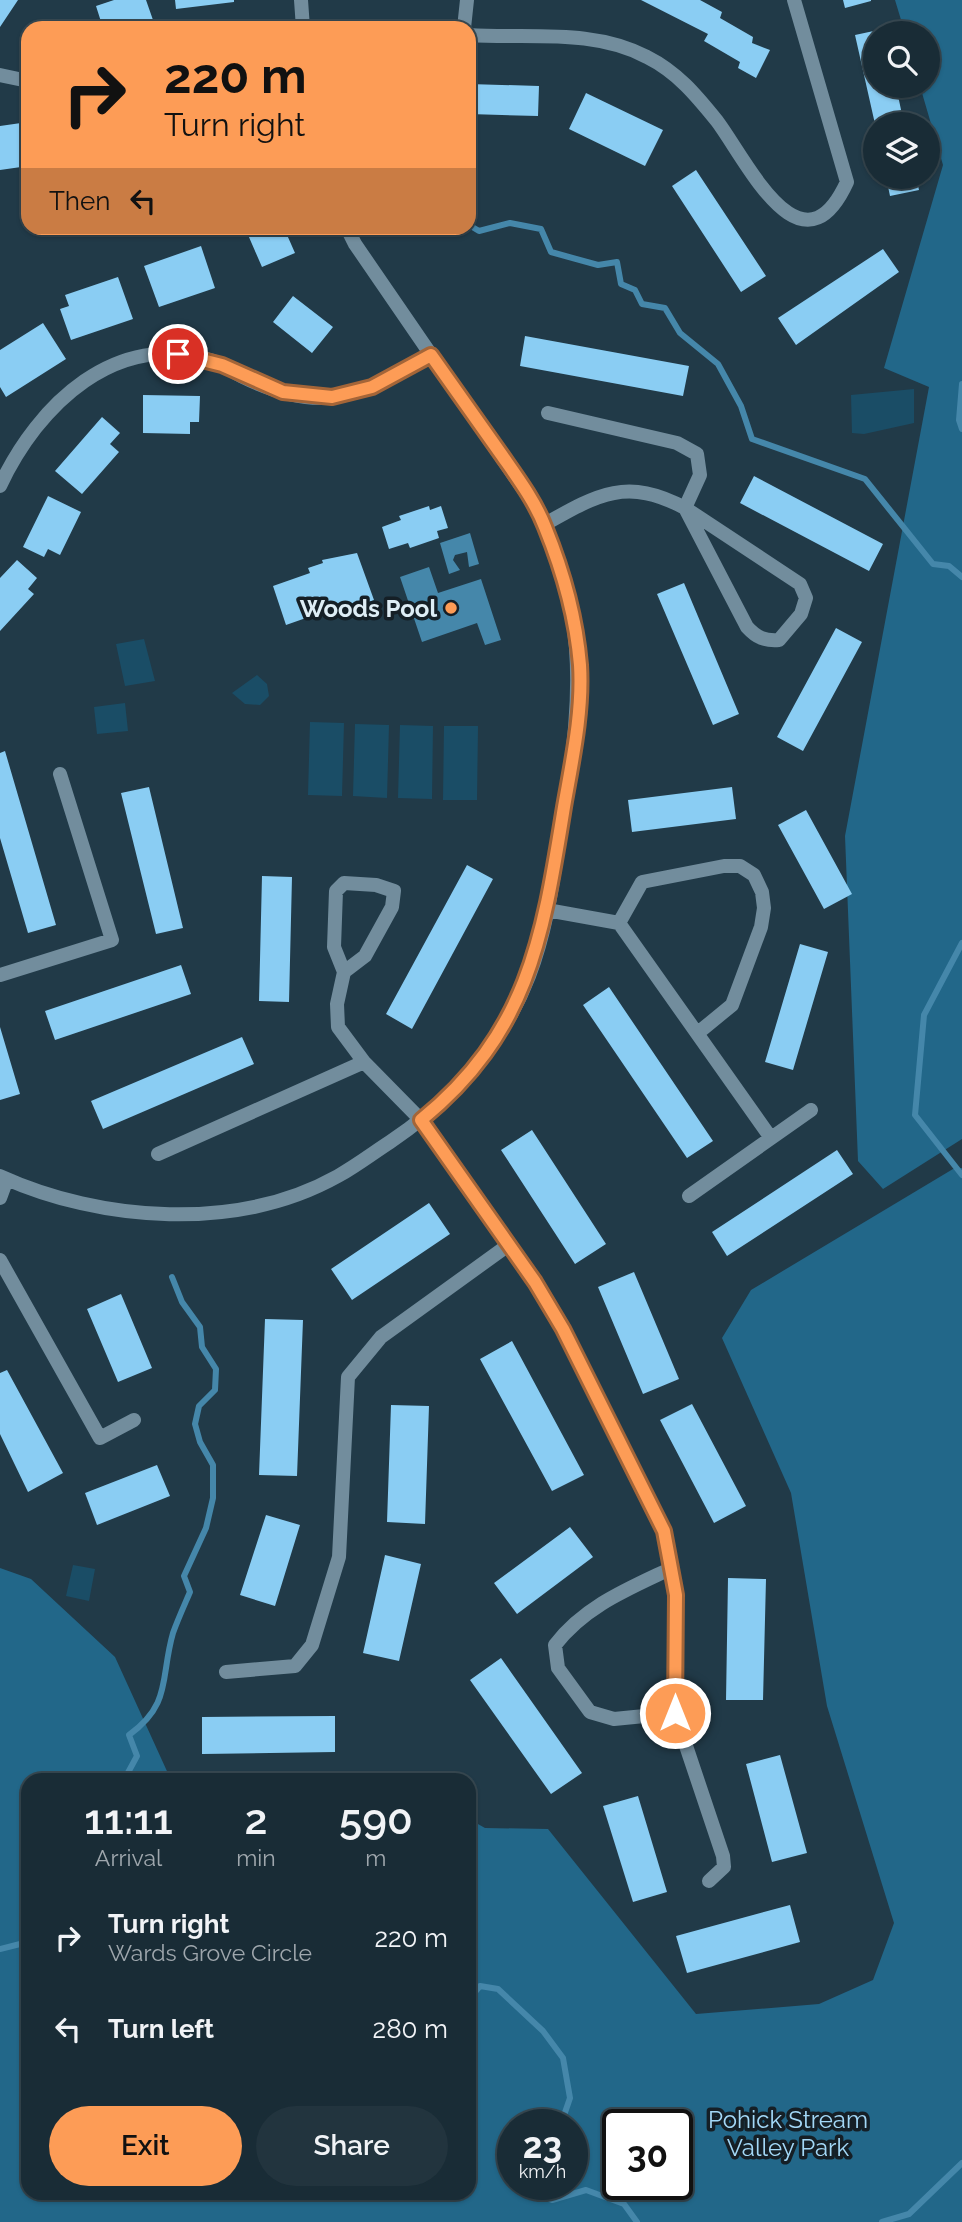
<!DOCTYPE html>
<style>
:root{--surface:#192c36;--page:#22343e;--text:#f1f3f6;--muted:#9fa7ad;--line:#374851;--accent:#fd9c56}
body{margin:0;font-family:Raleway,sans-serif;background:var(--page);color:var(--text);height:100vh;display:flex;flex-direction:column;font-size:26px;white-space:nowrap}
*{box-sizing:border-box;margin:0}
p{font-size:23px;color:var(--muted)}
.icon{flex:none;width:38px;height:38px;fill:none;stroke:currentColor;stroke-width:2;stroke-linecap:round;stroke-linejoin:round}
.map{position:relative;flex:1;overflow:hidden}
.side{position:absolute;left:21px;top:1773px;width:455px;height:427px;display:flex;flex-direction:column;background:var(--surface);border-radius:21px;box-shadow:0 2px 5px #0004,0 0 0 2px var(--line)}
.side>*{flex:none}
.guide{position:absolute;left:21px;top:21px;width:455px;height:214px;border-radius:21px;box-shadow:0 2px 5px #0004,0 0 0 2px var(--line);background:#fd9c56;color:#111;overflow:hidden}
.tools{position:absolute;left:863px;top:21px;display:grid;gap:14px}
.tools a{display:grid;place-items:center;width:77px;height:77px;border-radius:50%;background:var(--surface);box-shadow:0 2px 5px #0004,0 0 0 2px var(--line);font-size:35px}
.speed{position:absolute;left:497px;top:2109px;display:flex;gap:14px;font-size:35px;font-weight:700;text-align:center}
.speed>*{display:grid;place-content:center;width:91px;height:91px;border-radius:50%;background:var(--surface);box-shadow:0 2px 5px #0004,0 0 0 2px var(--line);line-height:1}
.speed small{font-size:18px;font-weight:400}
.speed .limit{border:4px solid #111;border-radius:10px;background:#fff;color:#111}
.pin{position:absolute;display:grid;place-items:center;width:60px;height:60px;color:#fff;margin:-30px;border:4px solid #fff;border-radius:50%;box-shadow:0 2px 7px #0007}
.me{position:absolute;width:77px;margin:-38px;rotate:0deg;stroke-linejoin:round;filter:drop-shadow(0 0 5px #0008)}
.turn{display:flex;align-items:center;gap:24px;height:147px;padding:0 28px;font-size:32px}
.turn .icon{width:91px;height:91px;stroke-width:2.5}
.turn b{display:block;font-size:49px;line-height:60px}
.then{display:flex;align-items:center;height:66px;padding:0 28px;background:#0003;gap:14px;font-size:26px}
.eta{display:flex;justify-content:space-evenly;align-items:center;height:119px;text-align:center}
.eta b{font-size:42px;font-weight:600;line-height:49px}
.action{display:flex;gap:14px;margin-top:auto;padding:14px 28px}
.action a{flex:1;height:80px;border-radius:42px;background:var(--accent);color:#111;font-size:28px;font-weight:600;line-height:80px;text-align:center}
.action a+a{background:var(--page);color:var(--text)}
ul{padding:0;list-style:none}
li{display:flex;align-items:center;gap:21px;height:91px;padding:0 28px}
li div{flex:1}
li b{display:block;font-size:26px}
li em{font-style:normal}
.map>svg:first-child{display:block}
.green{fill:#1a4d66}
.forest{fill:#226789;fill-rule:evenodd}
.water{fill:#4587aa}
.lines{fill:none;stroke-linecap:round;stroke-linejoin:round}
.stream{stroke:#4587aa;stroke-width:6}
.building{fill:#8acdf3}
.street{stroke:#728d9d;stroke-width:14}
.route-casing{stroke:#a46538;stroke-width:18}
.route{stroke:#fd9c56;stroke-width:12}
.poi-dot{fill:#fd9c56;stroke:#151f26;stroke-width:2.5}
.labels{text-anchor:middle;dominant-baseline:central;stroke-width:7;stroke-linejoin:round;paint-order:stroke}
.poi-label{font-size:24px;font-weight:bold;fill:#deedf5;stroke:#151f26;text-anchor:end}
.park-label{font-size:24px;fill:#a3d8f7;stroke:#151f26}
</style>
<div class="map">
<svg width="962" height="2222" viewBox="0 0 962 2222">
<rect width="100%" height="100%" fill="#213a48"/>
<path class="green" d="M 914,389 L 914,423 L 864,434 L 852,433 L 851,395 Z
M 144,639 L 155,681 L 125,686 L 116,644 Z
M 257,675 L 267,684 L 269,696 L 260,705 L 245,704 L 232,693 Z
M 125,703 L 128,731 L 97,734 L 94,707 Z
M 310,722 L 344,723 L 342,796 L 308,795 Z
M 355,724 L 389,725 L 387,798 L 353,796 Z
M 400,725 L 433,726 L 432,799 L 398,798 Z
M 444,726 L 478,726 L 477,800 L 443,800 Z
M 73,1565 L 95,1569 L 89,1601 L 66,1596 Z"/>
<path class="forest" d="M 895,0 L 962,0 L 962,1139 L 883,1189 L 858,1161 L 845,836 L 929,387 L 884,368 L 943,165 L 920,86 L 928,86 L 928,33 L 905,33 Z
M 962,1168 L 962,2222 L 0,2222 L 0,1568 L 31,1579 L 115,1657 L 171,1780 L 28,1780 L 28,2193 L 469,2193 L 469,1819 L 485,1828 L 548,1829 L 696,2014 L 819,2004 L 873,1980 L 894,1923 L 827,1706 L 791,1493 L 722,1338 L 751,1290 L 953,1169 ZM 513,2124 L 572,2124 L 572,2184 L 513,2184 ZM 618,2124 L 677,2124 L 677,2184 L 618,2184 Z"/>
<path class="water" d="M 470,533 L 479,564 L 469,567 L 467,552 L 455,555 L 453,560 L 460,570 L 449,574 L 440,543 Z
M 429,567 L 438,593 L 481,579 L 501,640 L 485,645 L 477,623 L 422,642 L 400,577 Z"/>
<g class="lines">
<path class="stream" d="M 469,225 L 479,231 L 510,223 L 541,229 L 551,252 L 598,265 L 617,262 L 621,284 L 635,290 L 642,304 L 665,308 L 680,333 L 718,364 L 741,406 L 752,439 L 865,479 L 933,564 L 949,566 L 962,577
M 962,384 L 959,420 L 962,429
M 962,943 L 924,1015 L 915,1115 L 962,1175
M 124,1780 L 137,1756 L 129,1735 C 172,1704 160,1678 173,1633 C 178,1619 184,1606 190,1592 L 184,1576 L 206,1528 L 213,1498 L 213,1465 L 200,1442 L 195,1424 L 199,1406 L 215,1390 L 216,1369 L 202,1347 L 200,1327 L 182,1302 L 172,1277
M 0,1949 L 28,1942
M 469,1999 L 480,1986 L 498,1989 L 543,2031 L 563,2058 L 570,2098 L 561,2124
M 524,2184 L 527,2190 L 552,2200 L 586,2190 L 624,2204 L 637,2222
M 882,2222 L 909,2214 L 962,2163"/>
</g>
<path class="building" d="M 0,0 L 18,0 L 0,27 Z
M 114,0 L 146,0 L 153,20 L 131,28 L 103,28 L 96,6 Z
M 175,0 L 234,0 L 234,2 L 176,9 Z
M 641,0 L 700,0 L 722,12 L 720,18 L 753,37 L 752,43 L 770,50 L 756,78 L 738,68 L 740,62 L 704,41 L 708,34 Z
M 843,0 L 871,0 L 871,1 L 845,8 Z
M 883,29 L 884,33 L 875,33 L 875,86 L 896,86 L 904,124 L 875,124 L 855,35 Z
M 469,84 L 539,86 L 538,116 L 469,114 Z
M 586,93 L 663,130 L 645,166 L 569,129 Z
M 28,122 L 28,166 L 0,170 L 0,126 Z
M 696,170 L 766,276 L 741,292 L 672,186 Z
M 886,177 L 916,177 L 919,190 L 890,196 Z
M 245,228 L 284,228 L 295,253 L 262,267 Z
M 201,246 L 215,288 L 159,307 L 144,266 Z
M 883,249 L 899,272 L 796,345 L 778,318 Z
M 118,277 L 133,319 L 71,340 L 60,309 L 69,306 L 65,295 Z
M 293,296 L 333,327 L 312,353 L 273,322 Z
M 43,323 L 66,359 L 6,397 L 0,387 L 0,350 Z
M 525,336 L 689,366 L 683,396 L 520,366 Z
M 143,395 L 200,396 L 199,422 L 190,422 L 190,434 L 143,433 Z
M 102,417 L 120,433 L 110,444 L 119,452 L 82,494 L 55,471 Z
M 754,476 L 883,544 L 869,571 L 740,503 Z
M 48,496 L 81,512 L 60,555 L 48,549 L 44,557 L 23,547 Z
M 429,506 L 430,510 L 441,506 L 448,528 L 437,531 L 439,538 L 410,548 L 408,543 L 389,549 L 382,527 L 401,520 L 399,516 Z
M 357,553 L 374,600 L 341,615 L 340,612 L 325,617 L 323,612 L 286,625 L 273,586 L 310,573 L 308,568 L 323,563 L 322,560 Z
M 17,560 L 37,578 L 28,589 L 34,594 L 0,631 L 0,578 Z
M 684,583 L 739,714 L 713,725 L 657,594 Z
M 836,628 L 862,642 L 803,751 L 777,737 Z
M 5,751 L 56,925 L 28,933 L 0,838 L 0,753 Z
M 149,787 L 183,928 L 156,934 L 121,793 Z
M 732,787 L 736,819 L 632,832 L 628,800 Z
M 806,810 L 852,894 L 824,909 L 778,825 Z
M 467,865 L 493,879 L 412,1029 L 386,1014 Z
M 262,876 L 292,877 L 289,1002 L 259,1001 Z
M 800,944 L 828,952 L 793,1070 L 765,1062 Z
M 181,965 L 191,994 L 55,1040 L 45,1011 Z
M 609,987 L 713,1141 L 687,1158 L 583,1005 Z
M 0,1027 L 20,1094 L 0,1100 Z
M 242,1037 L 254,1064 L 103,1129 L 91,1101 Z
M 532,1130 L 606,1244 L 575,1264 L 501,1150 Z
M 837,1150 L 853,1174 L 727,1256 L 712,1232 Z
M 429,1203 L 450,1234 L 352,1300 L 331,1269 Z
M 634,1272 L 679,1379 L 643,1394 L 598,1287 Z
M 121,1294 L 152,1368 L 118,1382 L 87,1309 Z
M 265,1319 L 303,1320 L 297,1476 L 259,1475 Z
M 512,1341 L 584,1475 L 552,1491 L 480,1359 Z
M 7,1370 L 63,1473 L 28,1492 L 0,1434 L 0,1373 Z
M 692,1404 L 746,1506 L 714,1523 L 660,1420 Z
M 391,1405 L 429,1406 L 425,1524 L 387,1522 Z
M 157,1465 L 170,1496 L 97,1525 L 85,1493 Z
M 266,1515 L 300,1525 L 275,1606 L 240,1595 Z
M 570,1527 L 593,1557 L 517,1614 L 494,1583 Z
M 385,1555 L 421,1564 L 399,1661 L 363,1653 Z
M 728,1578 L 766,1579 L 763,1700 L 726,1700 Z
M 501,1658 L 582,1773 L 551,1794 L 470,1680 Z
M 335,1716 L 335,1752 L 202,1754 L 202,1717 Z
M 780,1755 L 807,1853 L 772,1862 L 746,1764 Z
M 638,1796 L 667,1892 L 633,1902 L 603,1806 Z
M 790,1905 L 800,1942 L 687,1973 L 676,1936 Z"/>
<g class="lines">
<path class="street" d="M 301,0 L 303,28
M 464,28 L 467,0
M 469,35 C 528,39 593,28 647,57 C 677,72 696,95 717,121 C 747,161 802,280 847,182 L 794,0
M 0,75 L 28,81
M 0,486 C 38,405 116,329 213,361 C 223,365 232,371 241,376 C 269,390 302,401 334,397 C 370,393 400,372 431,354
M 685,508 L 800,584 L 806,598 L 801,614 L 779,640 C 765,641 757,638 747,627 Z
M 545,524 C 598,494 627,477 685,508 L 700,475 L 697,454 L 677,443 L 548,413
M 547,910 L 619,923 L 771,1138
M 619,923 L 642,882 L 724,866 L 740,866 L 754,875 L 762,892 L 764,908 L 761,927 L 732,1005 L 699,1032
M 344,972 L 365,956 L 392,907 L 394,891 L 376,885 L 344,883 L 336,891 L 334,947 L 344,972 L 337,1004 L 338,1027 L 364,1062 L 421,1120 L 535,1282 L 563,1329 L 664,1531 L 676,1595 L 675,1713 L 723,1856 L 724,1867 L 709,1881
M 0,975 L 112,940 L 60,774
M 158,1154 L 364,1062
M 0,1176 C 101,1222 238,1232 338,1176 C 356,1166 373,1153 390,1142 C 451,1101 502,1046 529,976 C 550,922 555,862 565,805 C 583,693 588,601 530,499 L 355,244 L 347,228
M 689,1196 L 811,1110
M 0,1198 L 7,1179
M 0,1260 L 100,1438 L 134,1420
M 672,1568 C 628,1589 585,1606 555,1645 L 558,1668 L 590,1712 L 614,1719 L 675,1713
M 226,1672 L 295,1666 L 312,1645 L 339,1557 L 348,1377 L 381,1337 L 507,1246"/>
</g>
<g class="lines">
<g class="route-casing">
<path id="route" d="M 178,354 L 222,365 L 283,392 L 332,397 L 372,387 L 431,355 C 454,388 478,421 501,454 C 517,477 535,501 545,527 C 563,571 576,617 580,665 C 583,712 572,761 564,807 C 543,936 529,1032 421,1120 L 535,1282 L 563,1329 L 664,1531 L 676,1595 L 675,1713"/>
</g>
<use href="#route" class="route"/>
</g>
<circle class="poi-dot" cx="451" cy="608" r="7"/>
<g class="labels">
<g class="poi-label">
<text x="437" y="608">Woods Pool</text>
</g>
<g class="park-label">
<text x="788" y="2119">Pohick Stream<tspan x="788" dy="28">Valley Park</tspan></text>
</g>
</g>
</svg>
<div class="tools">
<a><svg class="icon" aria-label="search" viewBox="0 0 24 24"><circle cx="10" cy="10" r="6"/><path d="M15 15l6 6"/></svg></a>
<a><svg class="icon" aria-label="layers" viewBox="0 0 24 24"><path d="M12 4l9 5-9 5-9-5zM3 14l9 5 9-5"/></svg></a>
</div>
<div class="speed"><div>23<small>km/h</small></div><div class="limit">30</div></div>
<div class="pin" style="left:178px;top:354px;background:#d93025"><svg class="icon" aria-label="arrive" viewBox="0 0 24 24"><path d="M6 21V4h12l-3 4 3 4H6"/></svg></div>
<svg class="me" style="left:675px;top:1713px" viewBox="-20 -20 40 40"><circle r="17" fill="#fd9c56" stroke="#fff" stroke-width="3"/><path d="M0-11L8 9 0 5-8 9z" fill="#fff"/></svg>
<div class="guide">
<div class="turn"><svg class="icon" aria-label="right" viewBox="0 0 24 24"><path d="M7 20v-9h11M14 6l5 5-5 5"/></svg><div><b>220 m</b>Turn right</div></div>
<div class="then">Then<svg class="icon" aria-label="left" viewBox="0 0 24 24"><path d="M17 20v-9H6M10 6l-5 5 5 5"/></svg></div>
</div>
<section class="side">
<div class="eta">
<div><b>11:11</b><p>Arrival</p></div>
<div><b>2</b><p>min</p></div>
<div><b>590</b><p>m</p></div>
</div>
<ul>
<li><svg class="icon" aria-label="right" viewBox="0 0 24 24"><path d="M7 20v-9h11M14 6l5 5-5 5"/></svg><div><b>Turn right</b><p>Wards Grove Circle</p></div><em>220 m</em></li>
<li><svg class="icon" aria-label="left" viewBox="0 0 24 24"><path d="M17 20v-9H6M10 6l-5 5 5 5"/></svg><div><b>Turn left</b></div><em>280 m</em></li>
</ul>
<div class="action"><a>Exit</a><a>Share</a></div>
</section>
</div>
